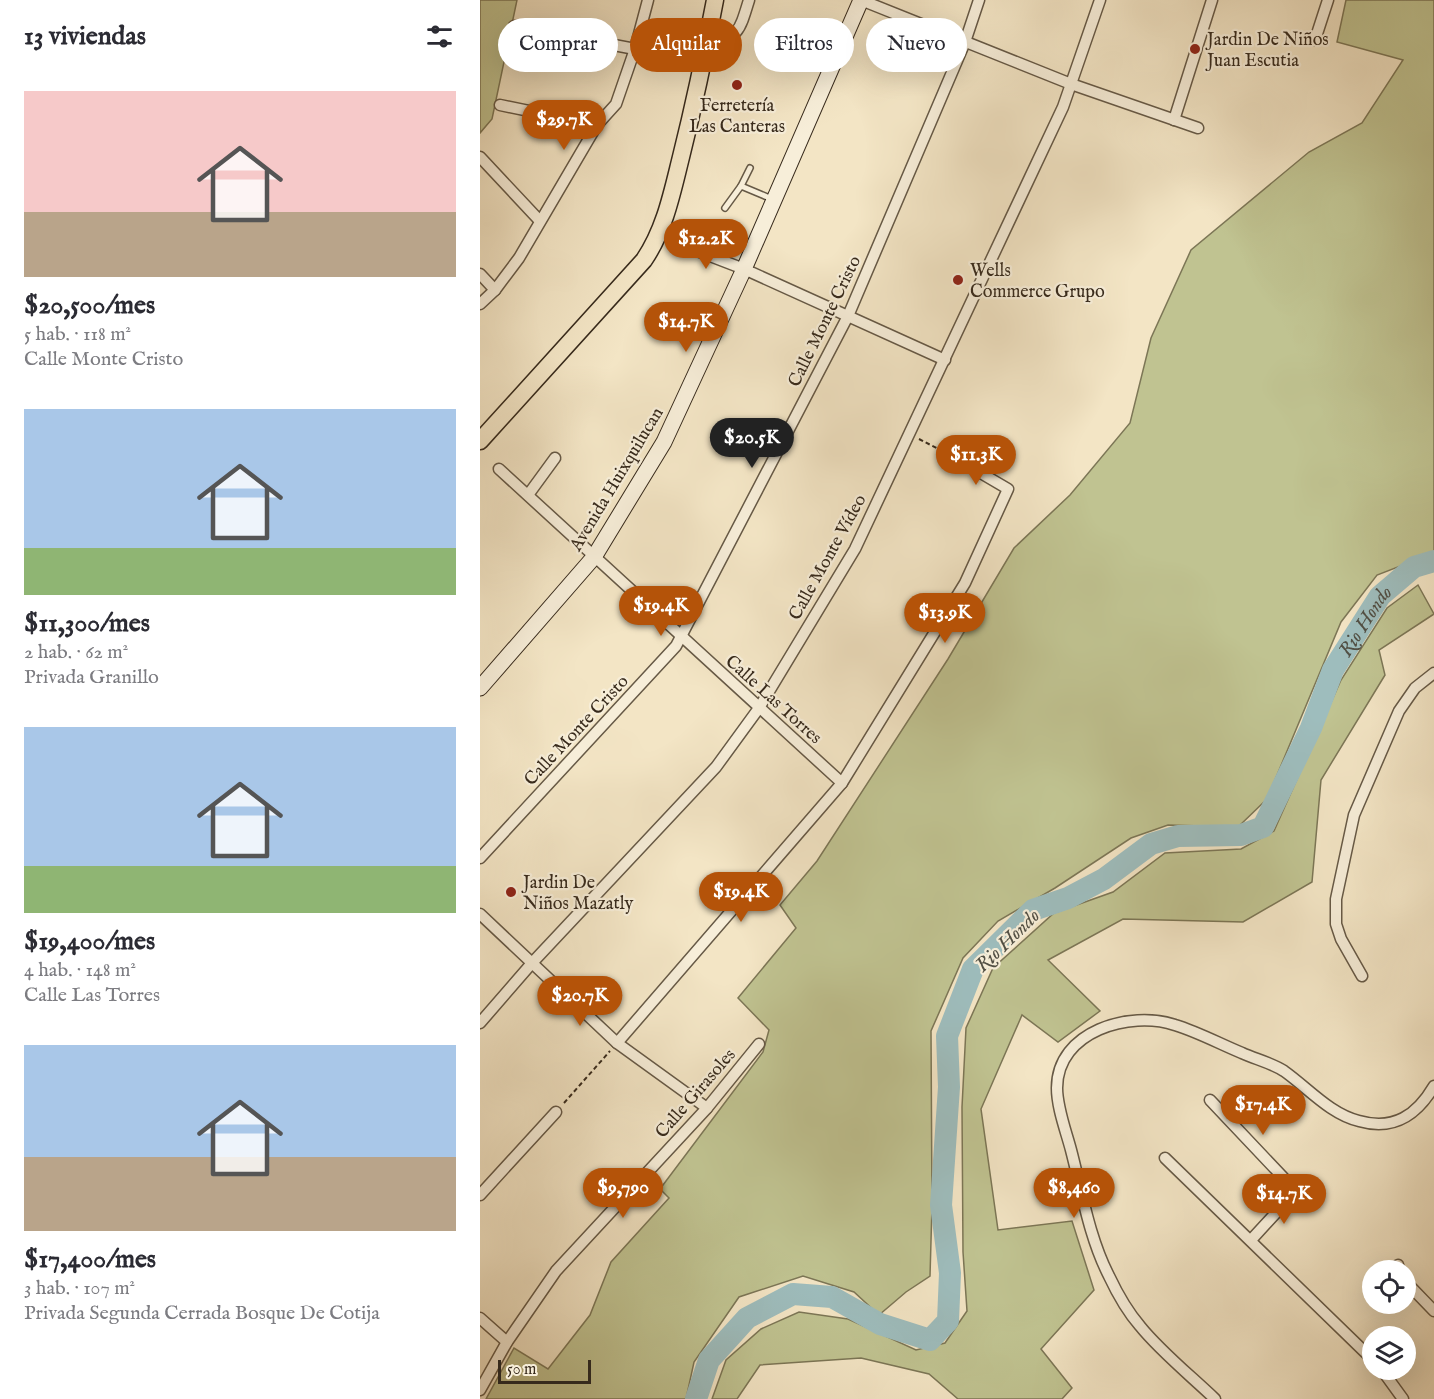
<!DOCTYPE html>
<html lang="es">
<head>
<meta charset="utf-8">
<style>
  :root { --surface:#fff; --page:#f7f7f7; --text:#2b2b33; --muted:#7c7c81; --accent:#b45309 }
  body { margin:0; font-family:"IM FELL English",serif; background:var(--page); color:var(--text); height:100vh; display:flex; flex-direction:column; font-size:22px; white-space:nowrap }
  * { box-sizing:border-box; margin:0 }
  p { font-size:20px; color:var(--muted) }
  .icon { flex:none; width:33px; height:33px; fill:none; stroke:currentColor; stroke-width:2; stroke-linecap:round; stroke-linejoin:round }
  .map { position:relative; flex:1; overflow:hidden }
  .panel { display:flex; flex-direction:column; background:var(--surface); width:480px }
  .panel>* { flex:none }
  .guide { position:absolute; left:18px; top:18px; width:570px; height:54px; display:flex; gap:12px }
  .controls { position:absolute; left:882px; top:1260px; display:grid; gap:12px }
  .controls a { display:grid; place-items:center; width:54px; height:54px; border-radius:50%; background:var(--surface); box-shadow:0 6px 24px #0002; font-size:30px }
  .scale { position:absolute; left:18px; bottom:15px; width:93px; box-sizing:border-box; padding-left:6px; border:3px solid #372a1c; border-top:0; font-size:16px; line-height:21px; white-space:nowrap; color:#372a1c; -webkit-text-stroke:4px #f7eed9; paint-order:stroke }
  .price { position:absolute; translate:-50% -51px; padding:0 14px; border-radius:21px; background:var(--accent); color:#fff; font-size:20px; line-height:39px; filter:drop-shadow(0 2px 3px #0008) }
  .price::after { content:''; position:absolute; left:50%; top:36px; width:18px; height:14px; margin-left:-9px; background:inherit; clip-path:polygon(0 0,100% 0,50% 100%) }
  .price.current { background:#222; color:#fff }
  ul { padding:0; list-style:none }
  li { display:grid; align-content:center; gap:12px; height:318px; padding:0 24px }
  li span { display:grid; place-items:center; height:186px; border-radius:0px; color:#555 }
  li>.icon { margin-inline-start:auto }
  span .icon { width:108px; height:108px; fill:#fffc; stroke-width:1 }
  li b { font-size:26px }
  h2 { display:flex; justify-content:space-between; align-items:center; height:72px; padding:0 24px; font-size:26px }
  .tag { padding:0 21px; border-radius:27px; background:var(--surface); box-shadow:0 6px 24px #0002; font-size:21px; line-height:54px }
  .tag.current { background:var(--accent); color:#fff }
  main { display:flex; flex:1; min-height:0 }
  .map>svg:first-child { display:block }
</style>
</head>
<body>
<main>
<section class="panel">
<h2>13 viviendas<svg class="icon" aria-label="filters" viewBox="0 0 24 24"><path d="M4 7h16M4 17h16"/><circle cx="9" cy="7" r="2"/><circle cx="15" cy="17" r="2"/></svg></h2>
<ul>
<li><span style="background:linear-gradient(#f6c9c9 65%,#b9a48a 0)"><svg class="icon" aria-label="home" viewBox="0 0 24 24"><path d="M3 11l9-7 9 7M6 9v11h12V9"/></svg></span><div><b>$20,500/mes</b><p>5 hab. · 118 m²</p><p>Calle Monte Cristo</p></div></li>
<li><span style="background:linear-gradient(#a9c7e8 75%,#8fb573 0)"><svg class="icon" aria-label="home" viewBox="0 0 24 24"><path d="M3 11l9-7 9 7M6 9v11h12V9"/></svg></span><div><b>$11,300/mes</b><p>2 hab. · 62 m²</p><p>Privada Granillo</p></div></li>
<li><span style="background:linear-gradient(#a9c7e8 75%,#8fb573 0)"><svg class="icon" aria-label="home" viewBox="0 0 24 24"><path d="M3 11l9-7 9 7M6 9v11h12V9"/></svg></span><div><b>$19,400/mes</b><p>4 hab. · 148 m²</p><p>Calle Las Torres</p></div></li>
<li><span style="background:linear-gradient(#a9c7e8 60%,#b9a48a 0)"><svg class="icon" aria-label="home" viewBox="0 0 24 24"><path d="M3 11l9-7 9 7M6 9v11h12V9"/></svg></span><div><b>$17,400/mes</b><p>3 hab. · 107 m²</p><p>Privada Segunda Cerrada Bosque De Cotija</p></div></li>
</ul>
</section>
<div class="map">
<svg width="954" height="1399" viewBox="0 0 954 1399">
  <rect width="100%" height="100%" fill="#f3e5c5"/>
  <filter id="stains"><feTurbulence type="fractalNoise" baseFrequency=".00333" numOctaves="4"/><feColorMatrix values="0 0 0 0 .2 0 0 0 0 .09 0 0 0 0 .02 0 0 0 .5 -.17"/></filter>
  <radialGradient id="worn" r=".72"><stop offset=".6" stop-color="#630" stop-opacity="0"/><stop offset="1" stop-color="#630" stop-opacity=".3"/></radialGradient>
  <g fill="#c0c391" stroke="#7c7656" stroke-width="1.5">
    <polygon points="0,0 37,0 12,119 0,133"/>
    <polygon points="866,0 954,0 954,553 897,575 861,622 787,799 758,827 688,825 651,838 575,888 518,921 483,958 451,1031 452,1206 450,1276 426,1292 399,1315 374,1292 323,1276 259,1297 214,1362 206,1399 6,1399 34,1348 68,1369 110,1315 131,1262 189,1198 180,1189 283,1052 289,1030 258,998 316,928 300,905 337,861 468,659 534,548 590,495 650,423 671,338 711,250 829,152 882,123 923,60 857,42"/>
    <polygon points="938,585 954,614 899,650 905,675 841,780 832,882 763,922 643,919 568,960 620,1011 578,1042 542,1015 501,1109 518,1230 592,1221 614,1290 561,1349 592,1388 582,1399 478,1399 449,1374 381,1358 280,1365 257,1399 232,1399 246,1360 281,1329 319,1312 368,1319 436,1350 465,1343 487,1311 483,1252 482,1107 486,1028 513,968 574,913 633,892 685,853 761,849 794,831 861,680 907,608"/>
  </g>
  <g fill="none" stroke-linecap="round" stroke-linejoin="round">
    <path stroke="#9ebdbd" stroke-width="22" id="s1" d="M216,1399L229,1360L267,1318L313,1294L352,1297L400,1324L450,1340L468,1321L470,1273L461,1205L469,1087L467,1036L493,969L553,910L588,898L624,879L671,844L698,836L761,835L783,827L831,728L853,670L900,596L934,567L954,561"/>
    <defs>
      <g id="lane">
        <polyline points="261,186 270,168"/>
        <polyline points="245,208 261,186 292,199"/>
      </g>
      <g id="street">
        <polyline points="381,0 591,84 718,128"/>
        <polyline points="34,26 155,49"/>
        <polyline points="835,40 848,0"/>
        <path d="M227,49C259,35 259,33 269,0"/>
        <polyline points="20,105 117,125"/>
        <polyline points="694,120 732,0"/>
        <polyline points="0,157 59,220"/>
        <polyline points="199,244 264,269 465,360"/>
        <polyline points="0,274 15,290"/>
        <polyline points="0,304 15,290 39,258 117,125 136,104 155,49 168,0"/>
        <polyline points="19,469 362,783"/>
        <polyline points="48,495 75,458"/>
        <polyline points="0,858 196,646 368,316 485,42 499,0"/>
        <polyline points="0,914 137,1043 227,1108"/>
        <polyline points="882,976 861,939 856,924 856,899 874,815 919,711 935,688 954,673"/>
        <polyline points="0,1023 52,963 236,767 279,708 375,549 583,107 620,0"/>
        <polyline points="137,1043 362,783 485,583 528,489 482,462"/>
        <polyline points="730,1100 816,1191 771,1240"/>
        <polyline points="685,1158 892,1359"/>
        <polyline points="0,1195 76,1112"/>
        <polyline points="918,1265 919,1270"/>
        <polyline points="926,1282 954,1311"/>
        <polyline points="0,1318 27,1342"/>
        <polyline points="902,1370 923,1399"/>
        <polyline points="0,1390 27,1342 76,1271 227,1108 279,1044"/>
        <path d="M735,1399C711,1376 680,1351 660,1326C647,1311 637,1293 629,1276C609,1237 602,1192 591,1150C586,1131 577,1108 577,1088C577,1031 650,1010 695,1025C718,1032 740,1044 762,1053C775,1059 792,1063 804,1071C828,1088 850,1114 879,1121C914,1131 937,1115 954,1086"/>
      </g>
      <polyline id="secondary" points="0,688 114,557 184,442 264,269 381,0"/>
      <path id="primary" d="M0,441L164,260C185,229 192,193 201,157C214,105 225,53 235,0"/>
    </defs>
    <use href="#lane" stroke="#665946" stroke-width="8"/>
    <use href="#street" stroke="#665946" stroke-width="13"/>
    <use href="#secondary" stroke="#372a1c" stroke-width="17"/>
    <use href="#primary" stroke="#372a1c" stroke-width="19"/>
    <g stroke="#372a1c" stroke-width="2" stroke-dasharray="4.5 3" stroke-linecap="butt">
      <polyline points="439,439 474,457"/>
      <polyline points="84,1103 130,1051"/>
    </g>
    <use href="#lane" stroke="#f7eed9" stroke-width="5"/>
    <use href="#street" stroke="#f7eed9" stroke-width="10"/>
    <use href="#secondary" stroke="#f7eed9" stroke-width="15"/>
    <use href="#primary" stroke="#f3e5c5" stroke-width="16"/>
  </g>
  <g fill="#8f2418" stroke="#f7eed9" stroke-width="2">
    <circle cx="715" cy="49" r="6"/>
    <circle cx="257" cy="85" r="6"/>
    <circle cx="478" cy="280" r="6"/>
    <circle cx="31" cy="892" r="6"/>
  </g>
  <g text-anchor="middle" stroke-width="4.5" stroke-linejoin="round" paint-order="stroke">
    <g font-size="18" fill="#372a1c" stroke="#f7eed9" text-anchor="start">
      <text x="727" y="45">Jardin De Niños<tspan x="727" dy="21">Juan Escutia</tspan></text>
      <text x="257" y="111" text-anchor="middle">Ferretería<tspan x="257" dy="21">Las Canteras</tspan></text>
      <text x="490" y="276">Wells<tspan x="490" dy="21">Commerce Grupo</tspan></text>
      <text x="43" y="888">Jardin De<tspan x="43" dy="21">Niños Mazatly</tspan></text>
    </g>
    <g font-size="18" fill="#372a1c" stroke="#f7eed9">
      <text transform="translate(344 321) rotate(-64)" y="6">Calle Monte Cristo</text>
      <text transform="translate(136 479) rotate(-59)" y="6">Avenida Huixquilucan</text>
      <text transform="translate(347 557) rotate(-61)" y="6">Calle Monte Vídeo</text>
      <text transform="translate(294 699) rotate(42)" y="6">Calle Las Torres</text>
      <text transform="translate(96 730) rotate(-47)" y="6">Calle Monte Cristo</text>
      <text transform="translate(215 1093) rotate(-49)" y="6">Calle Girasoles</text>
    </g>
    <g font-size="20" font-style="italic" fill="#514f44" stroke="#f7eed9">
      <text dy="7" stroke="none"><textPath href="#s1" startOffset="1246">Rio Hondo</textPath></text>
      <text transform="translate(527 940) rotate(-44)" y="7">Rio Hondo</text>
    </g>
  </g>
  <rect width="100%" height="100%" filter="url(#stains)"/>
  <rect width="100%" height="100%" fill="url(#worn)"/>
</svg>
<div class="controls">
<a><svg class="icon" aria-label="locate" viewBox="0 0 24 24"><circle cx="12" cy="12" r="6"/><path d="M12 2v4M12 18v4M2 12h4M18 12h4"/></svg></a>
<a><svg class="icon" aria-label="layers" viewBox="0 0 24 24"><path d="M12 4l9 5-9 5-9-5zM3 14l9 5 9-5"/></svg></a>
</div>
<div class="scale">50 m</div>
<b class="price" style="left:84px;top:151px">$29.7K</b>
<b class="price" style="left:226px;top:270px">$12.2K</b>
<b class="price" style="left:206px;top:353px">$14.7K</b>
<b class="price current" style="left:272px;top:469px">$20.5K</b>
<b class="price" style="left:496px;top:486px">$11.3K</b>
<b class="price" style="left:181px;top:637px">$19.4K</b>
<b class="price" style="left:465px;top:644px">$13.9K</b>
<b class="price" style="left:261px;top:923px">$19.4K</b>
<b class="price" style="left:100px;top:1027px">$20.7K</b>
<b class="price" style="left:783px;top:1136px">$17.4K</b>
<b class="price" style="left:143px;top:1219px">$9,790</b>
<b class="price" style="left:594px;top:1219px">$8,460</b>
<b class="price" style="left:804px;top:1225px">$14.7K</b>
<div class="guide">
<a class="tag">Comprar</a>
<a class="tag current">Alquilar</a>
<a class="tag">Filtros</a>
<a class="tag">Nuevo</a>
</div>
</div>
</main>
</body>
</html>
